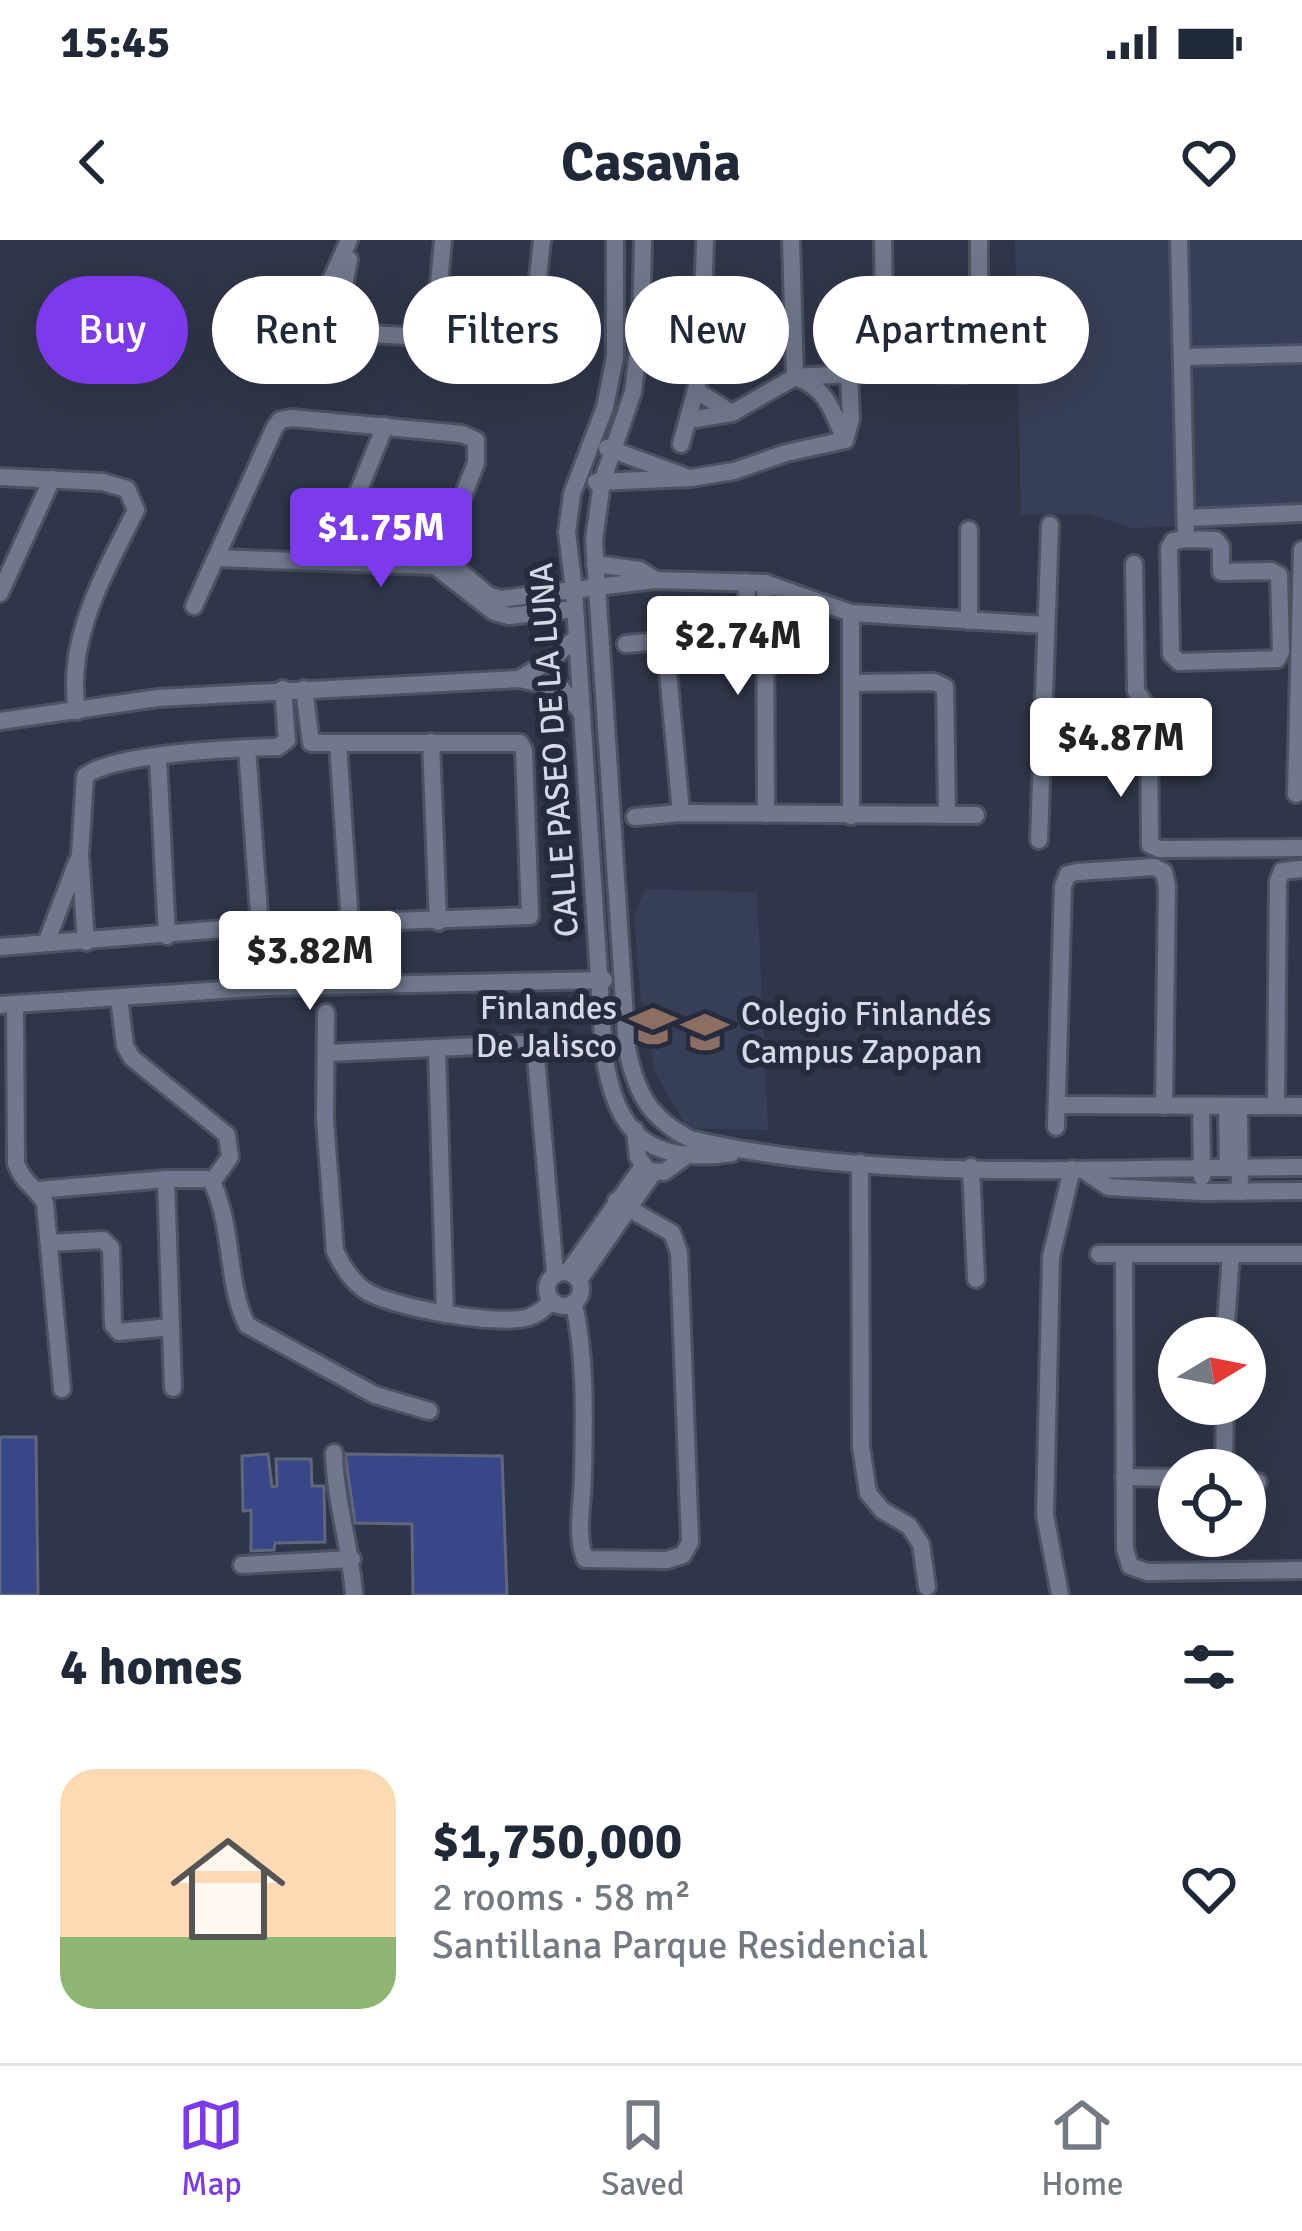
<!DOCTYPE html>
<html lang="en">
<head>
<meta charset="utf-8">
<style>
  :root { --surface:#fff; --page:#f2f2f3; --text:#1f2937; --muted:#747a83; --line:#e0e1e3; --accent:#7c3aed }
  body { margin:0; font-family:Signika,sans-serif; background:var(--page); color:var(--text); height:100vh; display:flex; flex-direction:column; font-size:45px; white-space:nowrap }
  * { box-sizing:border-box; margin:0 }
  p { font-size:39px; color:var(--muted) }
  .icon { flex:none; width:66px; height:66px; fill:none; stroke:currentColor; stroke-width:2; stroke-linecap:round; stroke-linejoin:round }
  .map { position:relative; height:1355px; overflow:hidden }
  .side { display:flex; flex-direction:column; background:var(--surface); flex:1 }
  .side>* { flex:none }
  .hud { position:absolute; left:36px; top:36px; width:1230px; height:108px; display:flex; gap:24px }
  .needle { width:78px; rotate:80deg }
  .buttons { position:absolute; left:1158px; top:1077px; display:grid; gap:24px }
  .buttons a { display:grid; place-items:center; width:108px; height:108px; border-radius:50%; background:var(--surface); box-shadow:0 12px 48px #0002; font-size:60px }
  .price { position:absolute; translate:-50% -102px; padding:0 27px; border-radius:12px; background:#fff; color:#222; font-size:39px; line-height:78px; filter:drop-shadow(0 3px 6px #0008) }
  .price::after { content:''; position:absolute; left:50%; top:72px; width:36px; height:27px; margin-left:-18px; background:inherit; clip-path:polygon(0 0,100% 0,50% 100%) }
  .price.selected { background:var(--accent); color:#fff }
  ul { padding:0; list-style:none }
  li { display:flex; align-items:center; gap:36px; height:300px; padding:0 60px }
  li span { display:grid; place-items:center; flex:none; width:336px; height:240px; border-radius:36px; color:#555 }
  li>.icon { margin-inline-start:auto }
  span .icon { width:144px; height:144px; fill:#fffc; stroke-width:1 }
  li b { font-size:51px }
  h2 { display:flex; justify-content:space-between; align-items:center; height:144px; padding:0 60px; font-size:51px }
  .chip { padding:0 42px; border-radius:54px; background:var(--surface); box-shadow:0 12px 48px #0002; font-size:42px; line-height:108px }
  .chip.selected { background:var(--accent); color:#fff }
  .status { display:flex; justify-content:space-between; align-items:center; height:84px; padding:0 60px; background:var(--surface); direction:ltr }
  .status svg { height:33px; fill:currentColor }
  header { display:flex; justify-content:space-between; align-items:center; height:156px; padding:0 60px; background:var(--surface); font-size:54px; font-weight:700 }
  .tab-bar { display:flex; justify-content:space-around; align-items:center; height:168px; border-top:3px solid var(--line); background:var(--surface); font-size:33px; color:var(--muted) }
  .tab-bar a { display:grid; justify-items:center; gap:6px }
  .tab-bar .selected { color:var(--accent) }
  .map>svg:first-child { display:block }
</style>
</head>
<body>
<div class="status"><b>15:45</b><svg viewBox="0 0 49 12"><path d="M0 12V9h3v3zM5 12V6h3v6zM10 12V3h3v9zM15 12V0h3v12zM26 1h20v11H26zM47 4h2v5h-2z"/></svg></div>
<header><svg class="icon" aria-label="back" viewBox="0 0 24 24"><path d="M15 5l-7 7 7 7"/></svg>Casavia<svg class="icon" aria-label="heart" viewBox="0 0 24 24"><path d="M12 20l-8-8c-3-5 5-10 8-4 3-6 11-1 8 4z"/></svg></header>
<div class="map">
<svg width="1302" height="1355" viewBox="0 0 1302 1355">
  <rect width="100%" height="100%" fill="#303649"/>
  <g fill="#373f58">
    <polygon points="1015,0 1302,0 1302,282 1133,288 1089,274 1021,275"/>
    <polygon points="645,649 757,652 768,890 687,888 655,832 640,752 634,676"/>
  </g>
  <g fill="#384787" stroke="#60667b" stroke-width="3">
    <polygon points="0,1197 36,1197 38,1355 0,1355"/>
    <polygon points="268,1214 272,1247 277,1246 276,1219 311,1219 312,1246 324,1246 325,1302 275,1303 274,1310 251,1311 251,1270 243,1271 242,1216"/>
    <polygon points="345,1214 502,1216 507,1355 413,1355 412,1284 355,1283"/>
  </g>
  <g fill="none" stroke-linecap="round" stroke-linejoin="round">
    <defs>
      <g id="minor">
        <path d="M615,0V117L605,167L572,254L567,292L574,350L604,813C615,895 650,925 732,913"/>
        <path d="M643,0L641,87L633,152L602,242L594,300L627,809C636,852 649,878 690,899C880,944 1106,927 1302,927"/>
        <path d="M791,0L795,137C827,148 832,170 845,200"/>
        <polyline points="883,0 885,132"/>
        <polyline points="1179,0 1186,299 1173,301 1169,308 1171,414 1179,422 1277,419 1281,412 1279,335 1271,331 1221,332 1221,307 1216,300 1186,299"/>
        <polyline points="311,85 352,93 515,102 532,93 542,0"/>
        <polyline points="339,91 338,79 349,19"/>
        <polyline points="434,97 443,0"/>
        <polyline points="1182,117 1302,114"/>
        <polyline points="294,123 349,0"/>
        <polyline points="697,151 732,173 795,137 885,132 966,134 976,129 979,118 979,0"/>
        <polyline points="689,180 732,173"/>
        <polyline points="845,200 851,179 849,133"/>
        <polyline points="681,204 701,131 705,0"/>
        <polyline points="607,208 684,236"/>
        <path d="M0,237L103,242L127,249L136,270C105,333 65,399 77,471"/>
        <polyline points="596,242 691,238 734,231 786,213 845,200"/>
        <polyline points="1186,278 1302,273"/>
        <polyline points="216,318 435,326 494,372 509,376 574,369"/>
        <polyline points="330,321 385,186"/>
        <polyline points="595,324 640,330 655,340"/>
        <polyline points="1134,324 1136,451 1149,470 1150,605 1160,609 1302,608"/>
        <polyline points="765,343 766,574"/>
        <polyline points="0,353 52,239"/>
        <polyline points="194,366 274,189 280,180 292,178 462,194 476,200 476,223 440,315 488,355 500,359 655,340 765,343 851,373 1044,385"/>
        <polyline points="969,381 969,290"/>
        <polyline points="665,399 681,573"/>
        <polyline points="626,404 741,394 748,380 746,342"/>
        <polyline points="519,439 552,419 577,397"/>
        <polyline points="852,443 934,442 945,447 947,575"/>
        <polyline points="0,481 158,458 519,439 561,448 582,473"/>
        <polyline points="431,502 438,682"/>
        <polyline points="338,503 350,684"/>
        <polyline points="247,508 260,686"/>
        <polyline points="158,518 167,696"/>
        <polyline points="1296,554 1302,310"/>
        <polyline points="851,576 851,373"/>
        <polyline points="635,577 681,573 976,575"/>
        <polyline points="1039,600 1050,285"/>
        <path d="M86,702L80,615L85,536C114,513 238,508 278,507L287,500L283,449"/>
        <polyline points="46,703 77,622"/>
        <polyline points="0,707 260,686 530,676 524,510 520,503 311,503 304,449"/>
        <polyline points="119,758 125,806 132,818 227,895 230,917 212,942"/>
        <polyline points="0,765 268,747 604,740"/>
        <path d="M15,765L16,923C22,942 35,946 45,963L62,1149"/>
        <path d="M326,773L325,880L335,1011C342,1026 350,1039 363,1049C386,1067 501,1087 529,1077C538,1074 545,1068 552,1061"/>
        <polyline points="437,808 445,1074"/>
        <polyline points="328,813 522,804 536,817 555,1034"/>
        <polyline points="1057,865 1302,866"/>
        <polyline points="1201,866 1202,937"/>
        <polyline points="1227,866 1228,928"/>
        <polyline points="1239,866 1240,952"/>
        <polyline points="1276,866 1278,641 1282,631 1302,629"/>
        <polyline points="1056,887 1063,646 1068,634 1077,632 1154,627 1164,632 1167,646 1164,866"/>
        <polyline points="635,890 638,917 648,931 664,932 686,916"/>
        <polyline points="860,923 861,1206 868,1253 882,1270 909,1286 921,1304 927,1347"/>
        <polyline points="971,927 976,1039"/>
        <polyline points="1083,930 1108,947 1202,952 1302,951"/>
        <path d="M166,939H207L212,942C234,989 226,1044 247,1085L375,1155L429,1171"/>
        <polyline points="38,950 166,939 173,1148"/>
        <polyline points="49,1003 103,1000 111,1008 113,1085 119,1092 171,1087"/>
        <polyline points="1099,1014 1302,1014"/>
        <polyline points="1124,1014 1125,1309 1130,1326 1147,1332 1302,1330"/>
        <circle cx="564" cy="1049" r="17"/>
        <polyline points="568,1032 643,926"/>
        <polyline points="579,1040 653,933"/>
        <path d="M574,1064C586,1118 584,1179 583,1234C583,1262 575,1293 585,1319L667,1320L683,1315L690,1302L679,1012L672,993L616,961"/>
        <polyline points="1225,1098 1231,1014"/>
        <path d="M334,1213C335,1261 351,1307 354,1355"/>
        <polyline points="1224,1230 1225,1164"/>
        <polyline points="1124,1237 1179,1238"/>
        <polyline points="1245,1240 1258,1242"/>
        <polyline points="242,1325 352,1319"/>
        <polyline points="1060,1355 1045,1275 1051,1017 1072,929"/>
      </g>
    </defs>
    <use href="#minor" stroke="#4d5262" stroke-width="22"/>
    <use href="#minor" stroke="#71788d" stroke-width="16"/>
  </g>
  <defs>
    <symbol id="school-bare" viewBox="-9 -9 18 18"><path d="M0-5L7-2L0 1L-7-2ZM-4 1L0 2.5L4 1V4Q0 6-4 4Z" fill="#8d6e63" stroke="#262c3e" stroke-width="2.5" paint-order="stroke"/></symbol>
  </defs>
  <g fill-rule="evenodd">
    <use href="#school-bare" x="620" y="753" width="66" height="66"/>
    <use href="#school-bare" x="672" y="759" width="66" height="66"/>
  </g>
  <g text-anchor="middle" stroke-width="12" stroke-linejoin="round" paint-order="stroke">
    <g font-size="33" fill="#d5d9e5" stroke="#262c3e">
      <text transform="translate(553 510) rotate(-94)" y="12">CALLE PASEO DE LA LUNA</text>
    </g>
    <g font-size="33" fill="#d5d9e5" stroke="#262c3e" text-anchor="end">
      <text x="617" y="779">Finlandes<tspan x="617" dy="38">De Jalisco</tspan></text>
      <text x="741" y="785" text-anchor="start">Colegio Finlandés<tspan x="741" dy="38">Campus Zapopan</tspan></text>
    </g>
  </g>
</svg>
<div class="buttons">
<a><svg class="needle" viewBox="-14 -14 28 28"><path d="M0-13l5 13h-10z" fill="#e53935"/><path d="M0 13l5-13h-10z" fill="#747a83"/></svg></a>
<a><svg class="icon" aria-label="locate" viewBox="0 0 24 24"><circle cx="12" cy="12" r="6"/><path d="M12 2v4M12 18v4M2 12h4M18 12h4"/></svg></a>
</div>
<b class="price selected" style="left:381px;top:350px">$1.75M</b>
<b class="price" style="left:738px;top:458px">$2.74M</b>
<b class="price" style="left:1121px;top:560px">$4.87M</b>
<b class="price" style="left:310px;top:773px">$3.82M</b>
<div class="hud">
<a class="chip selected">Buy</a>
<a class="chip">Rent</a>
<a class="chip">Filters</a>
<a class="chip">New</a>
<a class="chip">Apartment</a>
</div>
</div>
<section class="side">
<h2>4 homes<svg class="icon" aria-label="filters" viewBox="0 0 24 24"><path d="M4 7h16M4 17h16"/><circle cx="9" cy="7" r="2"/><circle cx="15" cy="17" r="2"/></svg></h2>
<ul>
<li><span style="background:linear-gradient(#ffd9b3 70%,#8fb573 0)"><svg class="icon" aria-label="home" viewBox="0 0 24 24"><path d="M3 11l9-7 9 7M6 9v11h12V9"/></svg></span><div><b>$1,750,000</b><p>2 rooms · 58 m²</p><p>Santillana Parque Residencial</p></div><svg class="icon" aria-label="heart" viewBox="0 0 24 24"><path d="M12 20l-8-8c-3-5 5-10 8-4 3-6 11-1 8 4z"/></svg></li>
</ul>
</section>
<nav class="tab-bar">
<a class="selected"><svg class="icon" aria-label="map" viewBox="0 0 24 24"><path d="M3 6l6-2 6 2 6-2v14l-6 2-6-2-6 2zM9 4v14M15 6v14"/></svg>Map</a>
<a><svg class="icon" aria-label="saved" viewBox="0 0 24 24"><path d="M7 4h10v16l-5-4-5 4z"/></svg>Saved</a>
<a><svg class="icon" aria-label="home" viewBox="0 0 24 24"><path d="M3 11l9-7 9 7M6 9v11h12V9"/></svg>Home</a>
</nav>
</body>
</html>
